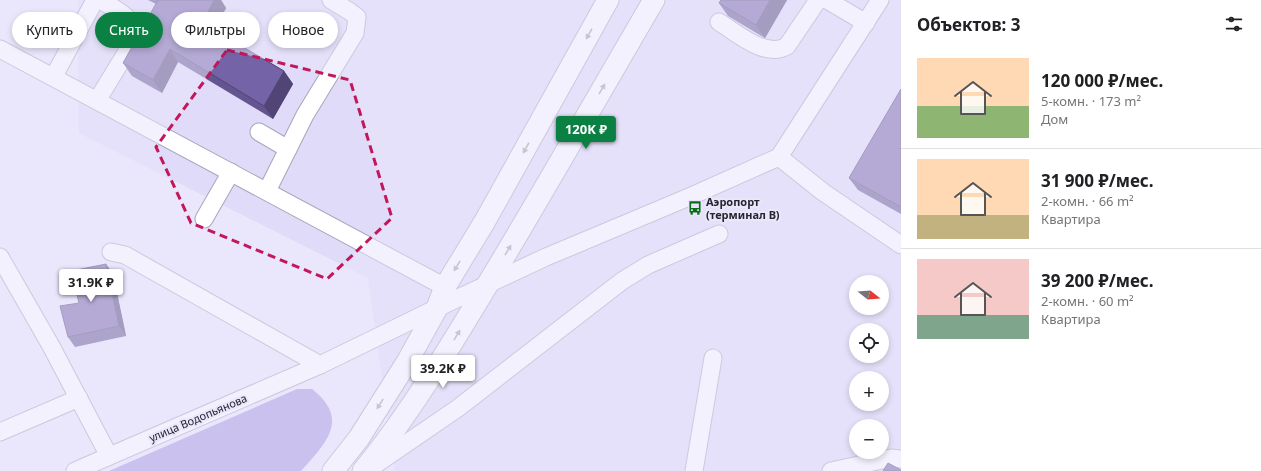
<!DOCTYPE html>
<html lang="ru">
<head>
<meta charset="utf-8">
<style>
  :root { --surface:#fff; --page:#f2f2f2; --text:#202124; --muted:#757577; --line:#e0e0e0; --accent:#0b8043 }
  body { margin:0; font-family:"Noto Sans",sans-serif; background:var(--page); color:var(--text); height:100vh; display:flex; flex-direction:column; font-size:15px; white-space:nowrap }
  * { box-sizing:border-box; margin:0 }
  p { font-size:13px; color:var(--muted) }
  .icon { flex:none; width:22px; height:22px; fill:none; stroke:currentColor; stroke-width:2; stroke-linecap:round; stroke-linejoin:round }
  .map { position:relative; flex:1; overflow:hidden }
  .details { display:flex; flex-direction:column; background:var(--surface); width:360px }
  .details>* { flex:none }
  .guide { position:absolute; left:12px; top:12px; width:380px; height:36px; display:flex; gap:8px }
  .needle { width:26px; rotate:107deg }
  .tools { position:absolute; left:849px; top:275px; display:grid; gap:8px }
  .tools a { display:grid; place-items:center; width:40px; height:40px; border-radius:50%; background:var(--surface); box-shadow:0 2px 6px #0003; font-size:20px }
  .price { position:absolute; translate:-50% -34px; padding:0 9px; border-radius:4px; background:#fff; color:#222; font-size:13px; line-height:26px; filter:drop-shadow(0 1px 2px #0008) }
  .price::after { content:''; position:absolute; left:50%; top:24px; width:12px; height:9px; margin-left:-6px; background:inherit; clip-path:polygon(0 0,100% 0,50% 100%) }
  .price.selected { background:var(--accent); color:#fff }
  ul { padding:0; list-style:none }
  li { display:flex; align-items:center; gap:12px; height:100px; padding:0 16px }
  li+li { border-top:1px solid var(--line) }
  li span { display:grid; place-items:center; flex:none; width:112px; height:80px; border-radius:0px; color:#555 }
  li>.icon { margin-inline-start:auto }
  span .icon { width:48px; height:48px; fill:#fffc; stroke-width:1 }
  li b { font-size:17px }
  h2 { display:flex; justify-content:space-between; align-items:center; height:48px; padding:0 16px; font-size:17px }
  .tag { padding:0 14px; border-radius:18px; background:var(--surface); box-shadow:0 2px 6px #0003; font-size:14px; line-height:36px }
  .tag.selected { background:var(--accent); color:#fff }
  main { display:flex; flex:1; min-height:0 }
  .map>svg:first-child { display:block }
</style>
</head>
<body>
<main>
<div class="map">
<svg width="901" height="471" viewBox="0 0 901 471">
  <rect width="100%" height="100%" fill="#eae6fc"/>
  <path fill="#e0dbf8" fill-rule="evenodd" d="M78,0H901V471H395L368,278L79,133ZM856,282H882V308H856ZM856,330H882V356H856ZM856,378H882V404H856ZM856,426H882V452H856Z"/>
  <path fill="#a696df" d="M297,389H312C350,419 327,442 301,471H109Z"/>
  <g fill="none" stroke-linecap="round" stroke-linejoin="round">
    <defs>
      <g id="minor">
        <polyline points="827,0 866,23"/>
        <path d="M719,22C737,33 766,59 787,46L818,0"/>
        <polyline points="0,49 445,287"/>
        <polyline points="54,76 95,0"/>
        <path d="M98,99L134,40C136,16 118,12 101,0"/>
        <polyline points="259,132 288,149"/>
        <polyline points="779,157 823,192 901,245"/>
        <polyline points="267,191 305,115 355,33 357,17 349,11 331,0"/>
        <polyline points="204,219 231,172"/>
        <polyline points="111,252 125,255 320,365"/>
        <polyline points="0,257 51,346 109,456"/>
        <polyline points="0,432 79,398"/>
        <polyline points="369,469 458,408 622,281 648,265 719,234"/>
        <polyline points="75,471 320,365 437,308 546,257 689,197 779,157 880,0"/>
        <polyline points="694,471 713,358"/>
        <polyline points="831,471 891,458 901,459"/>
      </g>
      <g id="major">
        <polyline points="333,471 359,438 407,362 437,308 445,287 485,221 608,0"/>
        <path d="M363,471C411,412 450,347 489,282C545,189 599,94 654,0"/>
      </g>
    </defs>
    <use href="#minor" stroke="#a9a5ba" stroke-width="19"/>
    <use href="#major" stroke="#a9a5ba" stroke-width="23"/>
    <use href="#minor" stroke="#fff" stroke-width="17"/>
    <use href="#major" stroke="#fff" stroke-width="21"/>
  </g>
  <g fill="#645590">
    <polygon points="148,0 221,0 226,8 214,30 284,71 293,84 273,119 178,62 162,93 132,76 123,63 156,4"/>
    <polygon points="721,0 787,0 765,38 728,16 719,3"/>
    <polygon points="901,89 901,214 858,190 849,178"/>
    <polygon points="106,264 113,274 126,336 75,347 68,337 79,303"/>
  </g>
  <g fill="#514575">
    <polygon points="214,0 221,0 226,8 211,36 202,23"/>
    <polygon points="770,0 787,0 765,38 756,25"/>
    <polygon points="170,49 178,62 162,93 153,80"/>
    <polygon points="284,71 293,84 273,119 264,106"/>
    <polygon points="106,264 113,274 126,336 119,326"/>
  </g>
  <g fill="#7463a7" stroke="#514575">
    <polygon points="158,0 214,0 202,23 284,71 264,106 170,49 153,80 123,63"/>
    <polygon points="721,0 770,0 756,25 719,3"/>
    <polygon points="901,89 901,207 849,178"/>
    <polygon points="106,264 119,326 68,337 60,306 79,303 71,271"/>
    <polygon points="888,463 901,470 901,471 883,471"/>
  </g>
  <defs><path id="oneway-solid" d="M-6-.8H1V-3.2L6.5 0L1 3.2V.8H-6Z"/></defs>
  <g fill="#9d9da0">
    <use href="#oneway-solid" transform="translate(589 34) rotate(119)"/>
    <use href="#oneway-solid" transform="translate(602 89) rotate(-60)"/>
    <use href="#oneway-solid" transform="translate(526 148) rotate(119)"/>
    <use href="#oneway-solid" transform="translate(508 250) rotate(-59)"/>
    <use href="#oneway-solid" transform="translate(457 266) rotate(121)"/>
    <use href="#oneway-solid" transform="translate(457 335) rotate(-59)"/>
    <use href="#oneway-solid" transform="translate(380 404) rotate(122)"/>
  </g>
  <path d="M0 0H901V471H0ZM227,50L350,80L392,218L327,279L191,223L156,147Z" fill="#eae6fc" fill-opacity=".55" fill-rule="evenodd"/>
  <path fill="none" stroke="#c2185b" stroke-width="3" stroke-dasharray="8 5" stroke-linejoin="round" d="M227,50L350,80L392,218L327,279L191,223L156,147Z"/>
  <defs>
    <symbol id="bus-bare" viewBox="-9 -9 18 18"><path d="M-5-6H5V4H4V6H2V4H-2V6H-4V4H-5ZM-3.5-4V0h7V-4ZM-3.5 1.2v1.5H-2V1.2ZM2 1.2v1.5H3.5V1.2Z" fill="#0c6b17" stroke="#eae6fc" stroke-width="2.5" paint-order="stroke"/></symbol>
  </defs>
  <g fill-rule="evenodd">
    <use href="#bus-bare" x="685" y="198" width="20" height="20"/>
  </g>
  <g text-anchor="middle" stroke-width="4" stroke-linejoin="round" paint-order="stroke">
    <g font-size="11" font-weight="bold" fill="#26252d" stroke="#eae6fc" text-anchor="start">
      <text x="706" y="206">Аэропорт<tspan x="706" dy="13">(терминал В)</tspan></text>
    </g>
    <g font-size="11" fill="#26252d" stroke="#eae6fc">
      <text transform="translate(198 418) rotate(-23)" y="4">улица Водопьянова</text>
    </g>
  </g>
</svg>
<div class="tools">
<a><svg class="needle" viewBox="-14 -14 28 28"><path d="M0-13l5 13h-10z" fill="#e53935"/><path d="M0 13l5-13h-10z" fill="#757577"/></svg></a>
<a><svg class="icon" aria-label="locate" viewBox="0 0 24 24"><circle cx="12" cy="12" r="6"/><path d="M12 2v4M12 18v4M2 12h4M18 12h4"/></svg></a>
<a>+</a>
<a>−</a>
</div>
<b class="price selected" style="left:586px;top:150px">120K ₽</b>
<b class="price" style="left:91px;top:303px">31.9K ₽</b>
<b class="price" style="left:443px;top:389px">39.2K ₽</b>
<div class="guide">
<a class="tag">Купить</a>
<a class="tag selected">Снять</a>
<a class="tag">Фильтры</a>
<a class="tag">Новое</a>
</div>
</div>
<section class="details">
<h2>Объектов: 3<svg class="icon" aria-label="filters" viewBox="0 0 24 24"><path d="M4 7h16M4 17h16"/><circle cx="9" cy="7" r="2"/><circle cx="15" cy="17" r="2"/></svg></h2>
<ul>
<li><span style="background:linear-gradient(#ffd9b3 60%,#8fb573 0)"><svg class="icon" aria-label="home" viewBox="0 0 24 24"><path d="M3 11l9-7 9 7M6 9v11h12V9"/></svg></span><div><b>120 000 ₽/мес.</b><p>5-комн. · 173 m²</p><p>Дом</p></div></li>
<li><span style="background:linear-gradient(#ffd9b3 70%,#c2b280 0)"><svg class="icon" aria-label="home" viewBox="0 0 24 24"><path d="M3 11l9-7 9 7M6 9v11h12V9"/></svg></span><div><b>31 900 ₽/мес.</b><p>2-комн. · 66 m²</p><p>Квартира</p></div></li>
<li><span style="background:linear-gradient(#f6c9c9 70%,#7fa58c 0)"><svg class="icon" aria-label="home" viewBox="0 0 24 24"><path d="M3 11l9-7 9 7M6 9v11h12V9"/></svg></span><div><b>39 200 ₽/мес.</b><p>2-комн. · 60 m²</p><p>Квартира</p></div></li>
</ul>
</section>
</main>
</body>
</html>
